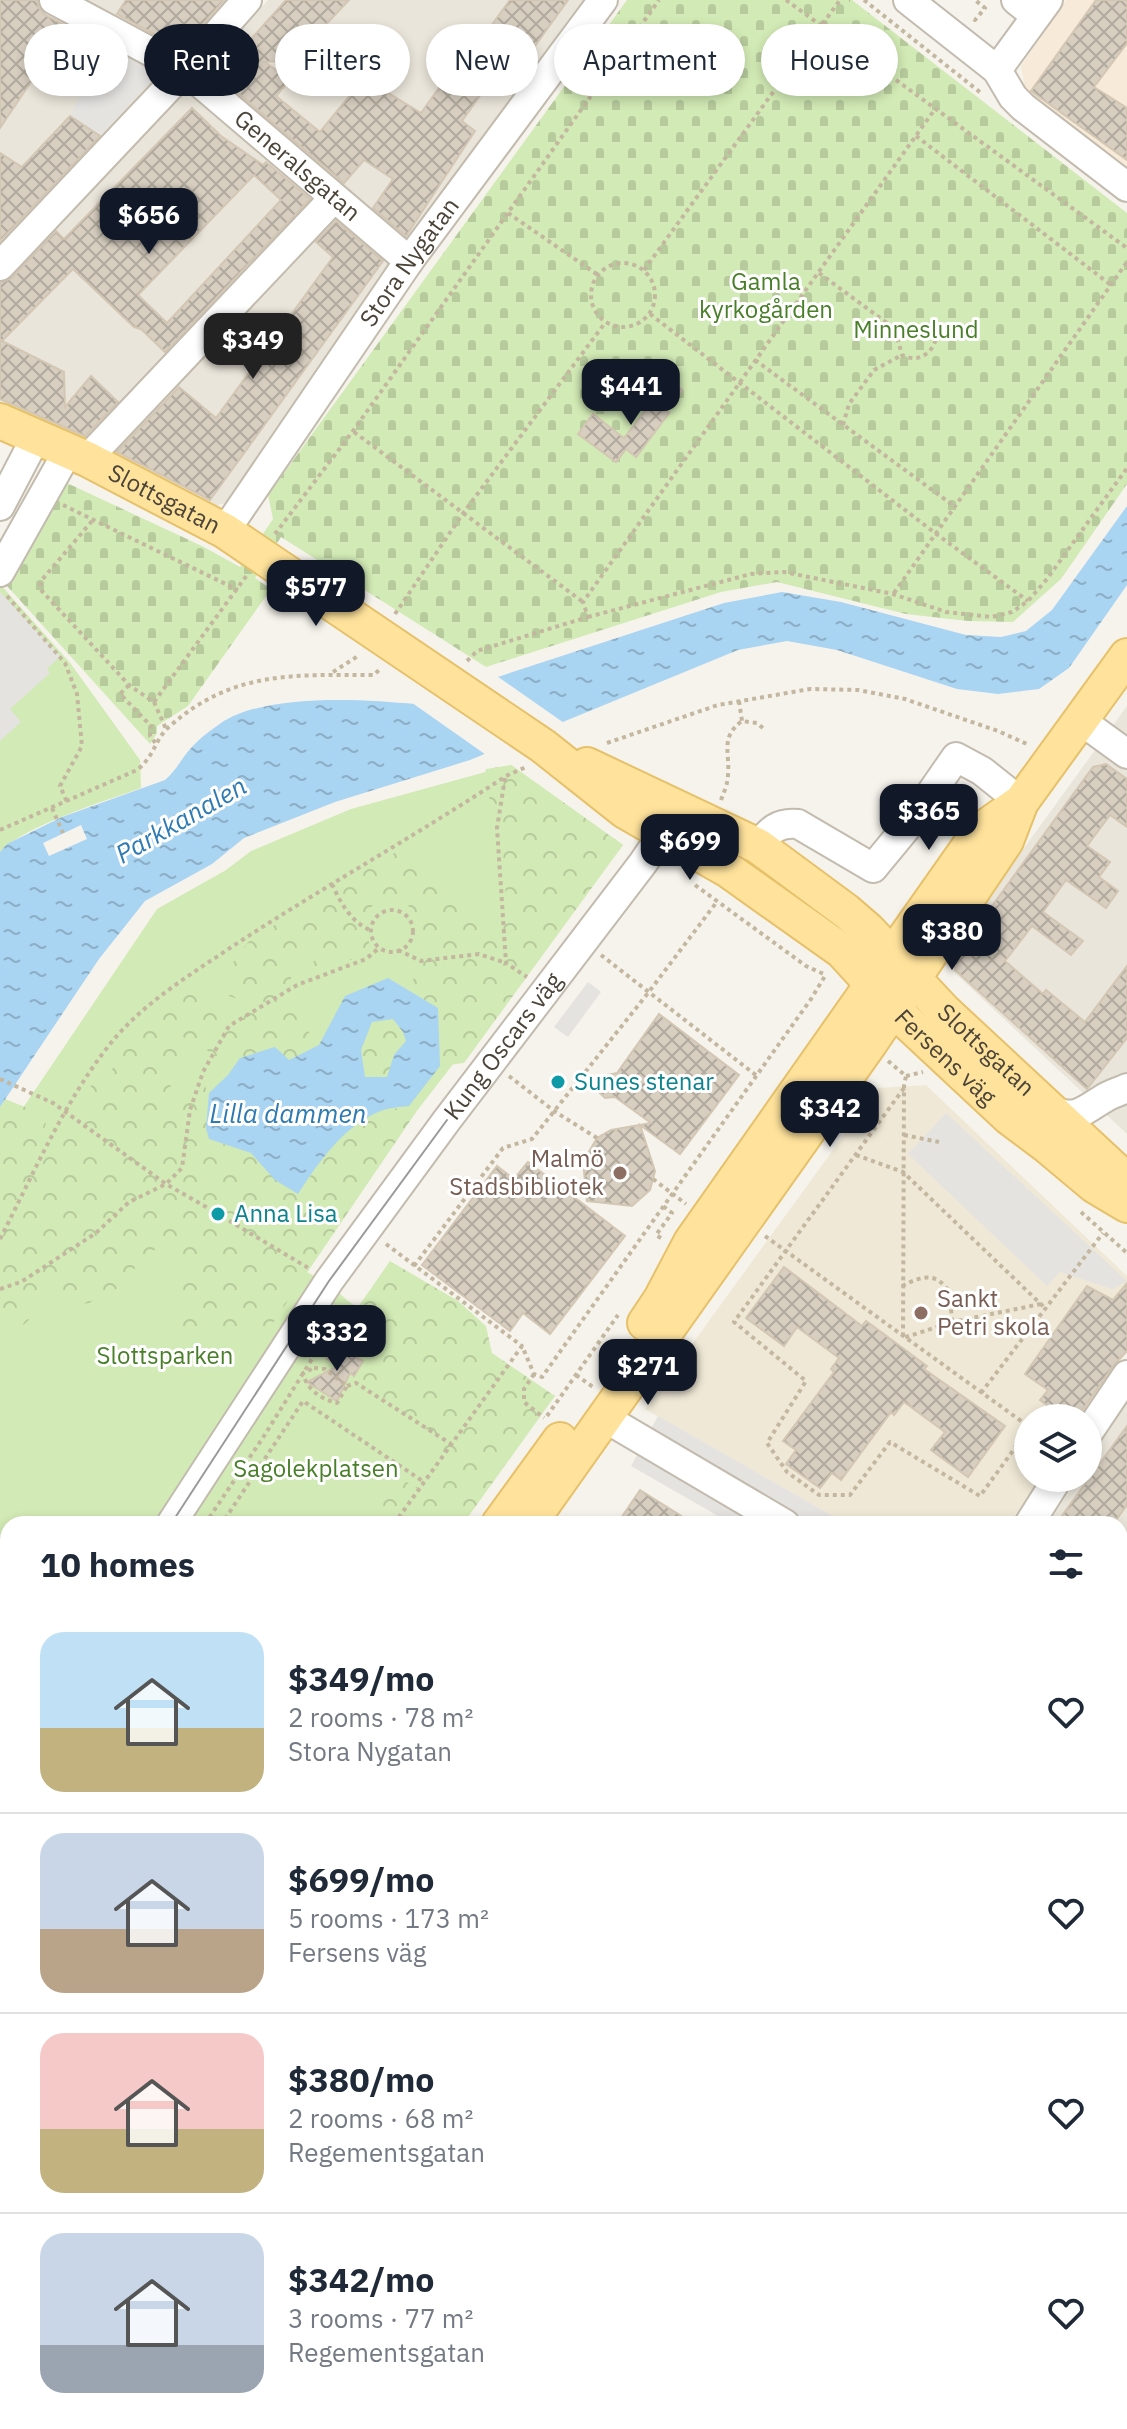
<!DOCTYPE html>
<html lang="en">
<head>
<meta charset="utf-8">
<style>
  :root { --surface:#fff; --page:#f6f6f7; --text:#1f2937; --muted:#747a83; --line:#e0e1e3; --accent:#111827 }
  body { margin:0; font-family:"IBM Plex Sans",sans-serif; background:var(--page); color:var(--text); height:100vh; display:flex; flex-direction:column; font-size:30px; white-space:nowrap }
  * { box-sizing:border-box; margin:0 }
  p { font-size:26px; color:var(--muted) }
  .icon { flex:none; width:44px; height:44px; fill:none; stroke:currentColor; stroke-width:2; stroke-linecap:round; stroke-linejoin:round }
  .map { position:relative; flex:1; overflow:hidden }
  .panel { position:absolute; left:0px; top:1516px; width:1128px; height:914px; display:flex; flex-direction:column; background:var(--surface); border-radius:24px 24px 0 0; box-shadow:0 4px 12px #0003 }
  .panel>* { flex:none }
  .top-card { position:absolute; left:24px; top:24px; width:1080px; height:72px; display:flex; gap:16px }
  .fabs { position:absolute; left:1014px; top:1404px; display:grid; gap:16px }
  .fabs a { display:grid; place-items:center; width:88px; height:88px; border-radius:50%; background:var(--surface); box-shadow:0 4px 12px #0003; font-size:40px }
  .price { position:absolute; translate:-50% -68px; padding:0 18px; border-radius:16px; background:var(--accent); color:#fff; font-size:26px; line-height:52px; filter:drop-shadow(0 2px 4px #0008) }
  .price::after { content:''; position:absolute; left:50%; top:48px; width:24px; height:18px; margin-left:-12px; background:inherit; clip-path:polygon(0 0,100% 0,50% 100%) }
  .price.on { background:#222; color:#fff }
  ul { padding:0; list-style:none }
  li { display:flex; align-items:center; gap:24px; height:200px; padding:0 40px }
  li+li { border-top:2px solid var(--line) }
  li span { display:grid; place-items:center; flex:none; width:224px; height:160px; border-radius:24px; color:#555 }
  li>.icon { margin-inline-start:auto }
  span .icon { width:96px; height:96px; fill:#fffc; stroke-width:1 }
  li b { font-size:34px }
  h2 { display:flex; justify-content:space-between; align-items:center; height:96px; padding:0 40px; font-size:34px }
  .tag { padding:0 28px; border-radius:36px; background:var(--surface); box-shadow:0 4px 12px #0003; font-size:28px; line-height:72px }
  .tag.on { background:var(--accent); color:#fff }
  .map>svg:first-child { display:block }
</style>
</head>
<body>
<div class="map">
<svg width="1127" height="2429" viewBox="0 0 1127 2429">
  <defs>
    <pattern id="forest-crowns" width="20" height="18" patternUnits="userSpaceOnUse" patternTransform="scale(2)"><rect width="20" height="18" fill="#d2eab5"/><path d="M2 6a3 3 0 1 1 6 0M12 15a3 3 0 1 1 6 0" fill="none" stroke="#b6ca9c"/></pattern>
    <pattern id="cemetery-stones" width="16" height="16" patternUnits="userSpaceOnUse" patternTransform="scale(2)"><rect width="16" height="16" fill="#d2eab5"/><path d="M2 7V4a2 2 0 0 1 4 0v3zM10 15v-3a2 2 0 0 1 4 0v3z" fill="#b6ca9c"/></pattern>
    <pattern id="water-ripples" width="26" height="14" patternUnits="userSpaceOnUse" patternTransform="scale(2)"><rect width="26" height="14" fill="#a9d4f2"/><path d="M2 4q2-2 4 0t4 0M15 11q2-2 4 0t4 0" fill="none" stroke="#8caec5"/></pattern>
    <pattern id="building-cross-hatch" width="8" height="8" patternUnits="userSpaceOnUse" patternTransform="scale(2)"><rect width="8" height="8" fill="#d8cfc1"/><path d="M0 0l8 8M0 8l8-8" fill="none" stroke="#b1aa9e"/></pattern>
  </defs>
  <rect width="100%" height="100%" fill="#f6f3ec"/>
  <g fill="#eae5da">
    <polygon points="0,0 44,0 169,73 0,256"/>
    <polygon points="73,0 242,0 182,55"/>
    <polygon points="268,0 588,0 411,243 399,245 211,86 206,69"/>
    <polygon points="175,93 195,93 324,194 98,442 78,444 0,407 0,276"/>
    <polygon points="339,208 395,266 232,501 205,509 103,453"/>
    <polygon points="1127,706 1127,1134 942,961"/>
    <polygon points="1127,1403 1127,2176 1120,2173 1120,1524 1048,1524 1078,1478 1088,1478 1088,1462"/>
  </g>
  <g fill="#f7ead8">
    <polygon points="1066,0 1127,0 1127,175 1028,104 1021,66"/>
    <polygon points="8,2353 8,2422 194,2422 205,2429 0,2429 0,2364"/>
    <polygon points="392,2422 584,2422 580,2429 404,2429"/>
  </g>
  <g fill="#efe8d6">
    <polygon points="926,1085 1127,1276 1127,1351 1081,1418 1028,1418 1028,1478 1040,1478 1009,1524 847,1524 645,1409 878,1088"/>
    <polygon points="584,2422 819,2422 815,2429 580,2429"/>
  </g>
  <g fill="#d2eab5">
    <path d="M0,584L71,664L140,760L141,788C105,801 24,826 0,852Z"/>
    <polygon points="511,765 623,845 416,1112 307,1272 330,1285 348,1301 527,1425 454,1524 8,1524 8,2133 0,2144 0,1142 157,909 226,870 251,851 351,809"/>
  </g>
  <g fill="url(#forest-crowns)">
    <path d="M511,765L623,845L464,1063L440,1066L438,1008L411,992C415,965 434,912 397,899C386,896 376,902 369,909L368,939L371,948L367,955L351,960L345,955C333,964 329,969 313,966L315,954L297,952L290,961L293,1012L319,1045L289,1060L275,1047L228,1061L215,1058L202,1045L191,1043L182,1036L173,1042L181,1048L184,1055C178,1073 162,1087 175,1104L188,1097L196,1083L205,1086C213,1101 204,1122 209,1139L251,1153L275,1179L298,1194C329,1148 350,1117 407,1106L416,1112L262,1339L244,1325C227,1343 225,1328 208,1326L202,1334L188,1337L175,1324L177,1311L182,1306L175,1286L186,1267L169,1248H159L139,1257L131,1279L118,1288L89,1303L76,1305L58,1293L35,1301C36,1315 30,1319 20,1328L0,1324V1107L5,1099L45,1115L46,1123L37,1152L51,1150L71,1125L94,1080L107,1074L116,1065V1046C133,1027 201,951 212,1011L225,1020L235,1008L238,999L229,996L223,985L235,959L250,940L396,852L430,870L455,905L495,920L507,917L502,836L483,779L486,769Z"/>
    <polygon points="393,1019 406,1041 394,1055 387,1077 365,1078 361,1050 372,1022"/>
    <polygon points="390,1261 458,1301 486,1326 492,1353 555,1396 463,1524 353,1524 372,1496 395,1473 415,1488 443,1464 431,1431 379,1413 356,1389 339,1357 338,1336"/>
    <polygon points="8,1665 8,2064 5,2062 0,2066 0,1672"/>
  </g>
  <polygon fill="url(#cemetery-stones)" points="627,0 852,0 1127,213 1127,484 1061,579 1013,622 968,621 906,614 777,582 721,592 486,667 281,537 255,578 271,589 188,706 157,726 157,733 150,744 7,586 9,576 67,483 204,547 240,567 273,519 268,495"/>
  <g fill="#e5e3e0">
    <polygon points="110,42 155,67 156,76 100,136 70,116 94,66"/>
    <polygon points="0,592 60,656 47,669 50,673 10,709 21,722 0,741"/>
    <polygon points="588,982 601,992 568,1037 554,1027"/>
    <polygon points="946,1113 1127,1281 1112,1289 1060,1272 1047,1286 908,1154"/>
    <polygon points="658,1416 847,1524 732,1524 631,1466"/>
  </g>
  <g fill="url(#water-ripples)" fill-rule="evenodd">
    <path d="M1127,506V585L1069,668L1039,689L998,694L957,689L837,650L787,641L738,650L470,760L335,802L244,838L212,864L145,901L99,959L0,1107V852L7,844L62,817L165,780C177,770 182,757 192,747C200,738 211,730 221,723C266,693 363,699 415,704L724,603L782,592L841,602L966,635L1001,637L1026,631L1052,610Z"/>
    <path d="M388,978L438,1008L440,1066L409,1106C399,1107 387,1108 378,1112C342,1128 318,1163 298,1194L275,1180L251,1153L209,1139L206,1128L209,1093L228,1075L240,1058L275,1047L289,1060L319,1045L345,996ZM393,1019L403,1032L406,1041L394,1055L387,1077H365L361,1050L372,1022Z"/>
  </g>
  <g fill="#f6f3ec">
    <polygon points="494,674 567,725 489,757 408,700 414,700"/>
    <polygon points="81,825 87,839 49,856 43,843"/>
  </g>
  <g fill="url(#building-cross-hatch)" stroke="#d3c7b4" stroke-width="2" fill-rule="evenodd">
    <polygon points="0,0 37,0 39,8 45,15 76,31 42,70 39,70 0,128"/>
    <polygon points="126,0 224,0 181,49 117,14"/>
    <polygon points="286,0 349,0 316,35 319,46 305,59 265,62 290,80 276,96 320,132 364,78 421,113 458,61 463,64 510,0 568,0 502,92 489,83 462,121 475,131 406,236 373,208 393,179 364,160 344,183 218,76"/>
    <polygon points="1096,0 1127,0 1127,43 1094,87 1127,108 1127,160 1031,91"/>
    <path d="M192,108L221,136L263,165L266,162L310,199L165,352L141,329L134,327L73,269L2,341L64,372L65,407L91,376L118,402L85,436L0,399V283L12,278L56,231L64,239ZM254,175L281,200L167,323L138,295Z"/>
    <polygon points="70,116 100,136 0,241 0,153 22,167"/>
    <polygon points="336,221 383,261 210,500 117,452 179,387 216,418 333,257 316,242"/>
    <polygon points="669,380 682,390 665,411 669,413 636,457 626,449 616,462 578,434 593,414 624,438"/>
    <polygon points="1106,764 1127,779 1127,827 1110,815 1087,846 1110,862 1099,877 1118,891 1106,908 1066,880 1043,912 1083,941 1071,955 1032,926 1005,961 1043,994 1046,990 1085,1022 1127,966 1127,1038 1087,1089 955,970 955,957 1093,767"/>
    <polygon points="659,1014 739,1075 680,1154 640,1125 655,1171 650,1190 632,1206 587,1201 583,1162 597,1138 611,1130 651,1123 615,1097 605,1098 596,1089 603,1076 617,1073"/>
    <polygon points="528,1162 625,1236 550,1334 523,1313 510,1331 422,1265 497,1166 514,1179"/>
    <polygon points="784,1267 862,1326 866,1321 927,1366 924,1369 1005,1426 968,1477 931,1450 945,1432 904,1402 894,1415 891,1412 841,1480 832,1473 820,1488 786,1464 796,1450 783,1441 834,1372 831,1369 839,1358 797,1327 784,1346 746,1318"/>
    <polygon points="1127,1283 1127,1351 1113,1366 1081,1412 1077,1411 1072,1418 1065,1418 1040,1400 1048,1390 1025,1374 1087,1286 1113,1300"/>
    <polygon points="336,1344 355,1356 359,1355 357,1358 363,1361 354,1376 350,1373 337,1401 307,1382 338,1366 327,1359"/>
    <polygon points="1127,1426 1127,1505 1113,1524 1056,1524"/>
    <polygon points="640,1490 694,1524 617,1524"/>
  </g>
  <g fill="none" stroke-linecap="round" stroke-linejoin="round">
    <defs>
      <g id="minor">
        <path id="s1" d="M54,0L185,70L409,261"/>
        <polyline points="908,0 997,70 1013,97 1023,107 1127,187"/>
        <polyline points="1016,0 1036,16"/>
        <polyline points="997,70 1048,0"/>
        <polyline points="0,266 185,70 247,0"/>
        <polyline points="87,459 334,198"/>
        <polyline points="0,506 36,437"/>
        <path id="s2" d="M225,531L409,261L603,0"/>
        <polyline points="0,572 68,451"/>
        <polyline points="1080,720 1127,754"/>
        <path d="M758,846C770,830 778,822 798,824L873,868L911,822L956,757L982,771L1021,802"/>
        <path d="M1049,1109C1076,1121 1081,1112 1103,1099C1110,1094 1119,1092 1127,1088"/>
        <polyline points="605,1418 785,1524"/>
        <polyline points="1088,1433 1127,1375"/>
        <path id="s3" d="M171,1524L329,1281L447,1120L643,863L674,817"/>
        <polyline points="1029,1524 1058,1478"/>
        <polyline points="1120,1710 1127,1714"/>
        <polyline points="0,1819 8,1805"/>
        <polyline points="1120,1859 1127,1843"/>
        <polyline points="1120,2137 1127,2140"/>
        <polyline points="1120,2192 1127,2195"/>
        <polyline points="1120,2420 1127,2402"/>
        <polyline points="331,2422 344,2429"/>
        <polyline points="402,2422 404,2429"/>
        <polyline points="968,2422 982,2429"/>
        <polyline points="848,2429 851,2422"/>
      </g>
      <g id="major">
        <path id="s4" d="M0,421L87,459L225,531L543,746L625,811L728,870L842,951L906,1021L1010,1118L1046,1145L1095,1186L1127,1205"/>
        <path id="s5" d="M587,765L758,846L846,911L868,930L944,1011L1114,1169L1127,1189"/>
        <polyline points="645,1323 661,1299 691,1242 980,831 1021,802"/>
        <polyline points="499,1524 560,1440"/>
        <polyline points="529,1524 870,1043 1006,841 1021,802 1127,656"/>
        <polyline points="0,2225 8,2214"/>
        <polyline points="0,2267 8,2256"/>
      </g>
    </defs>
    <use href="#minor" stroke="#c2bbae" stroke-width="32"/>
    <use href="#major" stroke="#e6c16a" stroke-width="38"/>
    <g stroke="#c4b79f" stroke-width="4" stroke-dasharray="4 4" stroke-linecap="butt">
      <polyline points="786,0 1127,248"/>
      <polyline points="849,0 850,0"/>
      <polyline points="864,0 981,93"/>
      <polyline points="974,19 975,20 985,8 975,0"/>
      <polyline points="916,136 1111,285"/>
      <polyline points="508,213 598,275"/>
      <circle cx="623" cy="295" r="32"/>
      <polyline points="644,270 840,0"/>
      <path d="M819,273L895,329L902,355C920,364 935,352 937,333"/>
      <polyline points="650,314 935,533 1028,601"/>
      <polyline points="755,360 954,506"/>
      <polyline points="843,425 849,404 874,370 902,355"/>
      <polyline points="354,432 583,602"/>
      <polyline points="63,505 238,590"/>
      <polyline points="92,521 41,581 40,589 129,685 154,702 247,575"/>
      <polyline points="275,534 353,431 659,0"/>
      <polyline points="894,593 1127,262"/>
      <polyline points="7,596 65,663 77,694 82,746 60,786 67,802"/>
      <polyline points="395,614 464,512 605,323"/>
      <polyline points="588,617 751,574 784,572 893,594 946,612 992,617 1012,612 1028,601 1047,579 1127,468"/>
      <polyline points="467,661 477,651 588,617 583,602 935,109"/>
      <polyline points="333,672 358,656"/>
      <polyline points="129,685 120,694 151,726 150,736 157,745"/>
      <polyline points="739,701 742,721"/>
      <polyline points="154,702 166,729"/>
      <polyline points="607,743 718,705 810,689 858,690 905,699 998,731 1029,745"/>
      <polyline points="505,778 497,828 506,963 527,977"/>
      <path d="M721,800C724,792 728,783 728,775C730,752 720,737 742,721L757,723L764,729"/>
      <polyline points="52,808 63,833"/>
      <path d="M0,830L137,770C155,756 155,738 170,726C233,670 296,675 374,675L379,670L376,668"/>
      <path d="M332,884C340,902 351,922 370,930"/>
      <polyline points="695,885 806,966 826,975"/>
      <circle cx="392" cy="931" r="21"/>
      <polyline points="398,950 421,961 479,954 506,963"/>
      <polyline points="601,955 757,1076"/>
      <polyline points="888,1061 906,1076 904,1086 903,1338 952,1322 1041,1304"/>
      <polyline points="509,1076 554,1111 597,1138"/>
      <polyline points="906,1076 923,1072"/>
      <polyline points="0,1079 53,1103 166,1184 213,1211"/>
      <polyline points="904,1088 734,1322 806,1381 767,1443 787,1472 819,1495 850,1495 890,1442 980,1496 1028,1430"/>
      <polyline points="904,1135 939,1142"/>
      <polyline points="856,1155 903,1172 1046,1309"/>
      <polyline points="653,1179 686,1204"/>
      <polyline points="1081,1212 1127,1253"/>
      <polyline points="223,1217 221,1209 213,1211 215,1219 223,1217 310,1269"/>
      <polyline points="765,1236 1028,1426"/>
      <polyline points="661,1238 656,1235 672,1213 663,1206"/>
      <path d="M0,1239C34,1173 64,1102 110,1044C143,1003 190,975 233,946C323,887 417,835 506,776L526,767"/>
      <polyline points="386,1244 522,1346"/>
      <polyline points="414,1266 503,1148 532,1139 648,993 716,903"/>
      <path d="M902,1286C922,1276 936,1271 950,1293L952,1322"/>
      <polyline points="0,1289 21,1282 96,1233 129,1202 166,1184 182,1168 190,1110 203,1072 229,1026 297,985 366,959 379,948"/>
      <path d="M314,1368L325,1369L347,1386L337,1403C321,1399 307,1390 303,1373Z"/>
      <polyline points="534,1374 524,1389 524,1402 544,1418"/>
      <polyline points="576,1375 593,1387"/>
      <polyline points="347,1386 356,1383 451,1444"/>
      <polyline points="981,1393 1103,1233"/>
      <polyline points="547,1416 618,1315"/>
      <polyline points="225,1519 303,1401 424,1482"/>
      <polyline points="205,1524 264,1436 340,1314"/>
      <polyline points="394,1524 522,1346 534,1374 542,1377 811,999 825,976"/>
      <polyline points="0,1694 8,1691"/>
      <polyline points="0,1863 8,1850"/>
      <polyline points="0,2078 8,2067"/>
      <polyline points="0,2166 8,2159"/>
      <polyline points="0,2181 8,2170"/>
      <polyline points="0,2306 8,2298"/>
      <polyline points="211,2422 224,2429"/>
      <polyline points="899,2422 913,2429"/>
      <polyline points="57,2429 58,2422"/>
      <polyline points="125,2429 129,2422"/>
    </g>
    <use href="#minor" stroke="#fff" stroke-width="28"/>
    <use href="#major" stroke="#ffe39c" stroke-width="34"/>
    <g stroke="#9a9a9a" stroke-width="2">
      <polyline points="171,1524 329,1281 447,1120"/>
      <polyline points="0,1819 8,1805"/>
    </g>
  </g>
  <g fill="#0f9aa8" stroke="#fff" stroke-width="3">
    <circle cx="558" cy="1082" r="8"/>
    <circle cx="218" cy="1214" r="8"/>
  </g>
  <g fill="#8d6e63" stroke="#fff" stroke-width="3">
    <circle cx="620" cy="1173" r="8"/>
    <circle cx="921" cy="1313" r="8"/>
  </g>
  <g text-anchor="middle" stroke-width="6" stroke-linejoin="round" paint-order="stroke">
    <g font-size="24" fill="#4b4439" stroke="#fff">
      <text dy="8" stroke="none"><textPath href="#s1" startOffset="296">Generalsgatan</textPath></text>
      <text dy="8" stroke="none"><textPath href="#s2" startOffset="326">Stora Nygatan</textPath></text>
      <text dy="8" stroke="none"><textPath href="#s4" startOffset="182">Slottsgatan</textPath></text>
      <text dy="8" stroke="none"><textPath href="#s3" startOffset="582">Kung Oscars väg</textPath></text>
      <text dy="8" stroke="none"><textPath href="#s5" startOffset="496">Slottsgatan</textPath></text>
      <text dy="8" stroke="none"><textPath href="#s4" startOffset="1146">Fersens väg</textPath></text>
    </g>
    <g font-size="24" fill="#4a7f2a" stroke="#fff">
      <text x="766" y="290">Gamla<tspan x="766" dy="28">kyrkogården</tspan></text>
      <text x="916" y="338">Minneslund</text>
      <text x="165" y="1364">Slottsparken</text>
      <text x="316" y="1477">Sagolekplatsen</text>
    </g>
    <g font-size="24" fill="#0d838f" stroke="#fff" text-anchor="start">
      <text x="574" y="1090">Sunes stenar</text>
      <text x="234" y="1222">Anna Lisa</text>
    </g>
    <g font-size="24" fill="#785e54" stroke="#fff" text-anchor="end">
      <text x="604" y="1167">Malmö<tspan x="604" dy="28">Stadsbibliotek</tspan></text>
      <text x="937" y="1307" text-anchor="start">Sankt<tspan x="937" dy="28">Petri skola</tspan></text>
    </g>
    <g font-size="26" font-style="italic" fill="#2e7ab2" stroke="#fff">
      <text transform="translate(181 820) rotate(-30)" y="9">Parkkanalen</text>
      <text x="288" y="1123">Lilla dammen</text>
    </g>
  </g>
</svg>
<div class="fabs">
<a><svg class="icon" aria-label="layers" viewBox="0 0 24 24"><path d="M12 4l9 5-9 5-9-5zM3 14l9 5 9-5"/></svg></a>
</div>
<b class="price" style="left:149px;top:256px">$656</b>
<b class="price on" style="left:253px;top:381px">$349</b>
<b class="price" style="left:631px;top:427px">$441</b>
<b class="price" style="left:316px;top:628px">$577</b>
<b class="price" style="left:929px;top:852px">$365</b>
<b class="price" style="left:690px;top:882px">$699</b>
<b class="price" style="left:952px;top:972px">$380</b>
<b class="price" style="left:830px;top:1149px">$342</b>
<b class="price" style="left:337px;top:1373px">$332</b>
<b class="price" style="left:648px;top:1407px">$271</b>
<div class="top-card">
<a class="tag">Buy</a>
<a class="tag on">Rent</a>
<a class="tag">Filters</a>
<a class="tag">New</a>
<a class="tag">Apartment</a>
<a class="tag">House</a>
</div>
<section class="panel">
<h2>10 homes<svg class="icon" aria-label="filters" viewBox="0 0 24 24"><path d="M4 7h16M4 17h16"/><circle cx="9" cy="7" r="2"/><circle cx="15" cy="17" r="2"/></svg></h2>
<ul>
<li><span style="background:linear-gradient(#bfe0f5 60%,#c2b280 0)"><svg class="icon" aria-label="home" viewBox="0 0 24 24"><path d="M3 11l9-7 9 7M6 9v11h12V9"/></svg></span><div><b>$349/mo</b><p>2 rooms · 78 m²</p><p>Stora Nygatan</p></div><svg class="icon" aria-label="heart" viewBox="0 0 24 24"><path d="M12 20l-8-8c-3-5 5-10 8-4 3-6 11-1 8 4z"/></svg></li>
<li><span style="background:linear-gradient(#c9d6e8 60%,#b9a48a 0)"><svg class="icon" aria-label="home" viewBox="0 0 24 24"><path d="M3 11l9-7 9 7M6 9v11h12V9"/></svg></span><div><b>$699/mo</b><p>5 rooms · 173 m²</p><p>Fersens väg</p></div><svg class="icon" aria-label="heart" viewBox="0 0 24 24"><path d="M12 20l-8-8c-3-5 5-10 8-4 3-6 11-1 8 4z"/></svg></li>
<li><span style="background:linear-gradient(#f6c9c9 60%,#c2b280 0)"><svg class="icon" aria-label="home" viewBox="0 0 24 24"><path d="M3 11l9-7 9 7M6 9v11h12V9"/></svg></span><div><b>$380/mo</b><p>2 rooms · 68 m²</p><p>Regementsgatan</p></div><svg class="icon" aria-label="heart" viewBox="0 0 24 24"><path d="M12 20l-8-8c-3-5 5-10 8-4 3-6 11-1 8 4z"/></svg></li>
<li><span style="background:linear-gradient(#c9d6e8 70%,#9aa5b1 0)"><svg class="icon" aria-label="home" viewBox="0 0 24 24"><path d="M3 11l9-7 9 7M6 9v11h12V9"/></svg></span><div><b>$342/mo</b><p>3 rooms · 77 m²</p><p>Regementsgatan</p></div><svg class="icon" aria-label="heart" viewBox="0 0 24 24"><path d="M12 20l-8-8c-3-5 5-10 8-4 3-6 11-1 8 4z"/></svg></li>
</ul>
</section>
</div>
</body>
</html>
